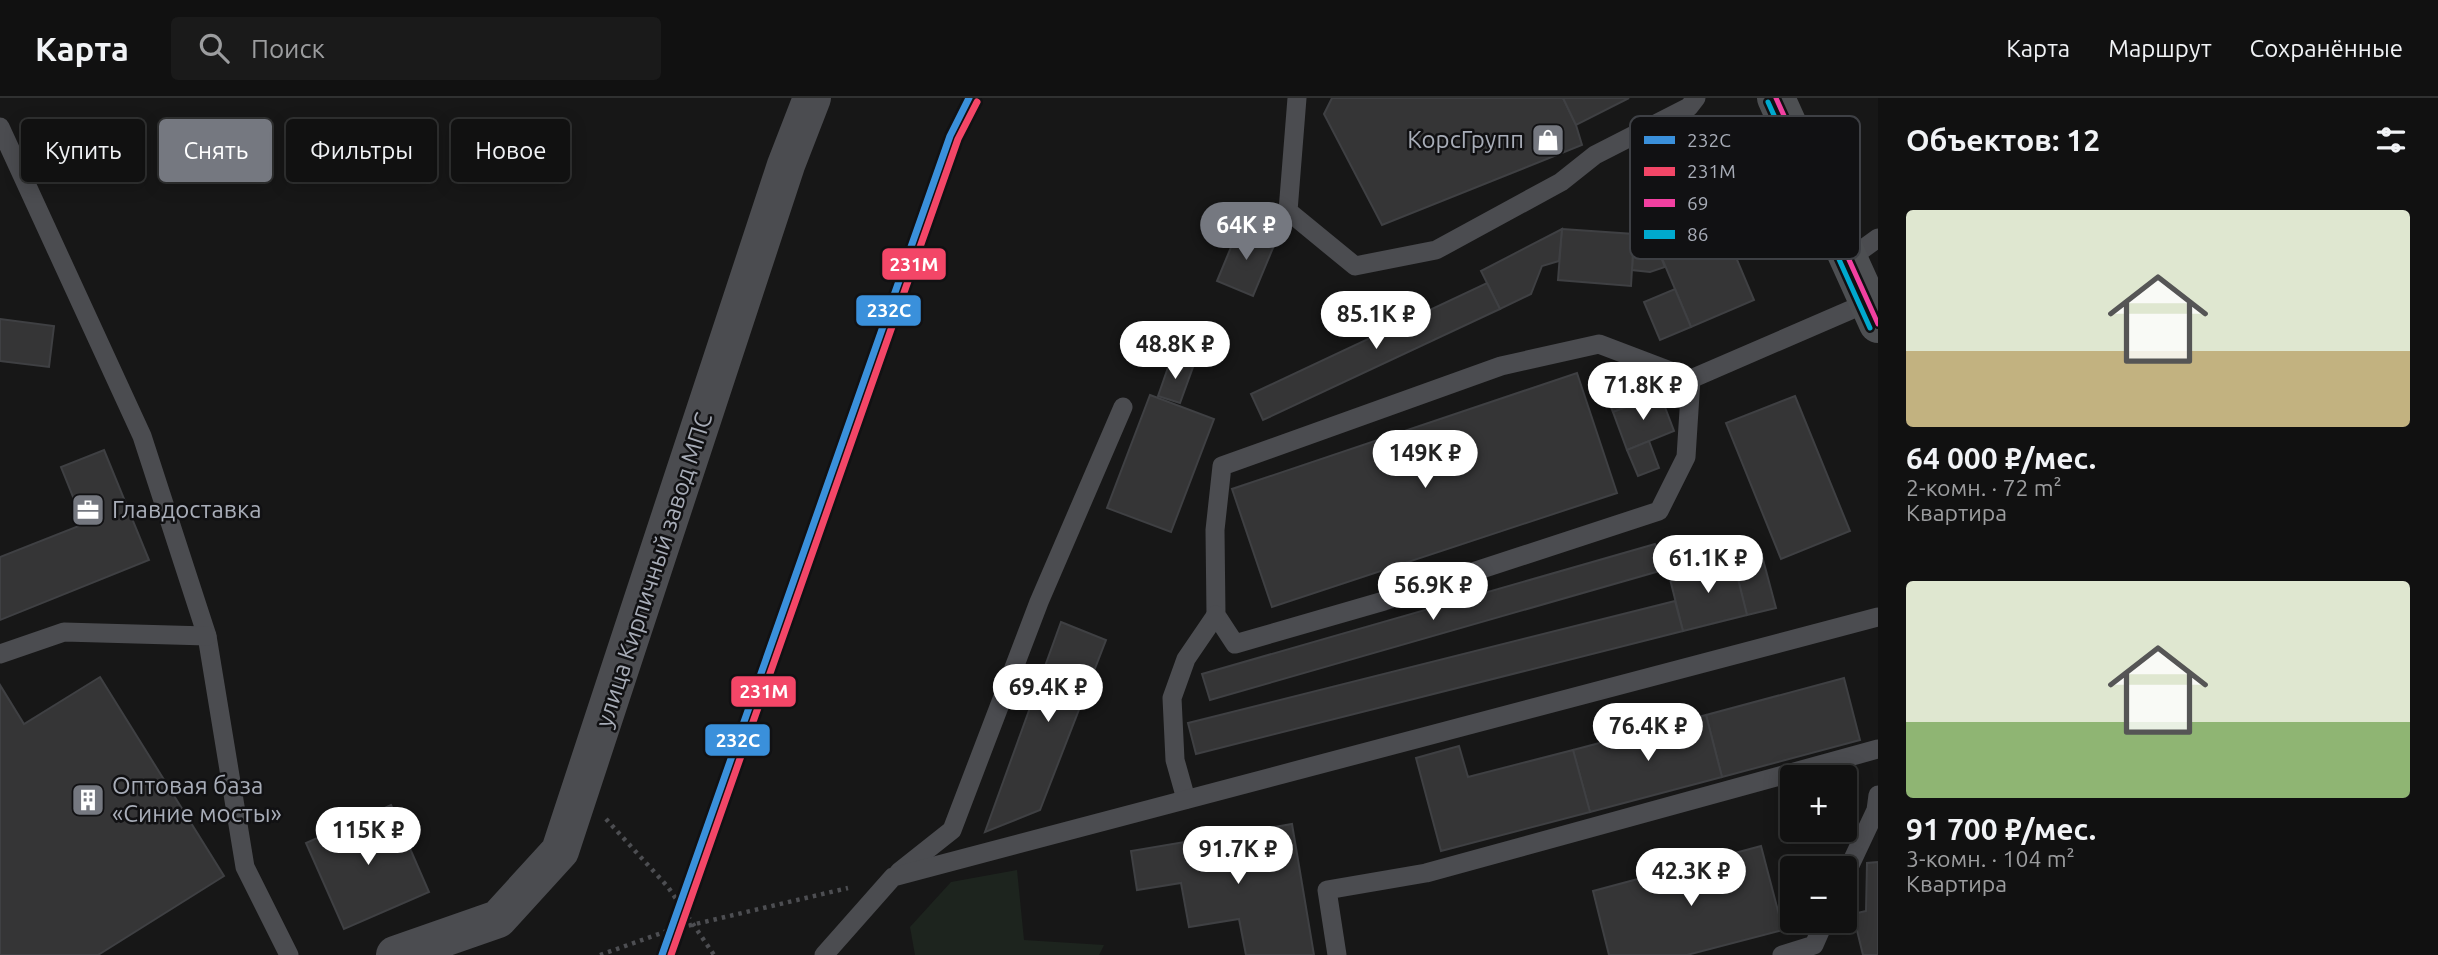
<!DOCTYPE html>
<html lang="ru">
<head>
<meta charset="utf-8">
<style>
  :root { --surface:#111; --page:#1a1a1a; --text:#f1f3f6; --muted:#9c9d9f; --line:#303131; --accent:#757880 }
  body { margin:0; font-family:Ubuntu,sans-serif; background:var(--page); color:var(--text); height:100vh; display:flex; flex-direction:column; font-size:26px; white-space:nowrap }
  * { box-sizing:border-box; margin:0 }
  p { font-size:23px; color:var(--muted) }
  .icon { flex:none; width:38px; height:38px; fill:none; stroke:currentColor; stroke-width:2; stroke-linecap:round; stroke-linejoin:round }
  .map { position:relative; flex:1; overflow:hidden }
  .drawer { display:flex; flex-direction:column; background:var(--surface); width:560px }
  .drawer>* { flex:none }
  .hud { position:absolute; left:21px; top:21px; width:665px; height:63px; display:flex; gap:14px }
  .fabs { position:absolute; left:1780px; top:667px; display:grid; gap:14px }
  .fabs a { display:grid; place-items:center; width:77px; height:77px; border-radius:7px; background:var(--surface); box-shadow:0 4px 18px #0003,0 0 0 2px var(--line); font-size:35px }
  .price { position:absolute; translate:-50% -60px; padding:0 16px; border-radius:24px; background:#fff; color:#222; font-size:23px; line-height:46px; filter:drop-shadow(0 2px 4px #0008) }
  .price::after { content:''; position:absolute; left:50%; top:42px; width:21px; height:16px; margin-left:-10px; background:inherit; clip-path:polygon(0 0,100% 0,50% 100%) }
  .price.active { background:var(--accent); color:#fff }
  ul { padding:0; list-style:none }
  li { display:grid; align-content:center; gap:14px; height:371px; padding:0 28px }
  li span { display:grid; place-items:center; height:217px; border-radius:7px; color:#555 }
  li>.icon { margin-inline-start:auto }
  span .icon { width:126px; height:126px; fill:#fffc; stroke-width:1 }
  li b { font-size:30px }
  h2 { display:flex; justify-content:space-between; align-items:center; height:84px; padding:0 28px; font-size:30px }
  .pill { padding:0 24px; border-radius:7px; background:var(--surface); box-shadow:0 4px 18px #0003,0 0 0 2px var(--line); font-size:24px; line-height:63px }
  .pill.active { background:var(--accent); color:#fff }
  header { display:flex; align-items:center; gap:42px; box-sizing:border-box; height:98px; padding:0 35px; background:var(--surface); border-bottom:2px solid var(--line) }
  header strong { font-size:33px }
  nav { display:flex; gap:38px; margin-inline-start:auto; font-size:24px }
  .search { width:490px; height:63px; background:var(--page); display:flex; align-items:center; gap:18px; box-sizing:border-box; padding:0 24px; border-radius:7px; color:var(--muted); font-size:26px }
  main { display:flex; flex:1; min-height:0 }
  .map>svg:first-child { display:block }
</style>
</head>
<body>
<header>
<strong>Карта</strong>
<div class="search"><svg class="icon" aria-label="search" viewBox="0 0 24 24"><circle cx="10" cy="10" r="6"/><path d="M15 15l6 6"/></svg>Поиск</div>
<nav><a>Карта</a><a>Маршрут</a><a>Сохранённые</a></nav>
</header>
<main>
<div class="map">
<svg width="1878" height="857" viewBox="0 0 1878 857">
  <rect width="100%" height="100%" fill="#171717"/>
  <polygon fill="#1d241e" points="1017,772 1024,842 1104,847 1099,857 915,857 910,829 951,784"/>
  <g fill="#353536" stroke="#3f4043" stroke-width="2">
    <polygon points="1332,0 1563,0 1576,27 1582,47 1382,127 1324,16"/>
    <polygon points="1563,0 1629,0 1576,27"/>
    <polygon points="1700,74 1754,202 1691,229 1637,101"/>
    <polygon points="1643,116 1665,169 1650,174 1632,172 1636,117"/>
    <polygon points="1239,130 1275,145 1253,198 1217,183"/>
    <polygon points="1562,131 1634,136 1631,188 1558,182"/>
    <polygon points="1562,131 1559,163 1542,168 1531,196 1500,211 1481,173"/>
    <polygon points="1487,185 1500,211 1263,322 1251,296"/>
    <polygon points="1675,191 1691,229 1660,242 1644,204"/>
    <polygon points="0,221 54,228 49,269 0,263"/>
    <polygon points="1171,261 1193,269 1180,305 1158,298"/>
    <polygon points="1577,275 1617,395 1272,509 1232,391"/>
    <polygon points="1625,276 1636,305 1613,314 1601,286"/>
    <polygon points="1660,296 1674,333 1627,352 1613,314"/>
    <polygon points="1150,297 1214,321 1171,434 1107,410"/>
    <polygon points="1795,298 1850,433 1781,461 1726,325"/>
    <polygon points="1649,343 1659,370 1638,378 1627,352"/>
    <polygon points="104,352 149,462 0,522 0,459 84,426 61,369"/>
    <polygon points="1655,446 1663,472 1210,602 1202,576"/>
    <polygon points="1761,454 1776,510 1747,517 1733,461"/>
    <polygon points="1733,461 1747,517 1683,533 1669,477"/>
    <polygon points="1675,503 1683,533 1196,656 1188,625"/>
    <polygon points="1061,524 1106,542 1040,712 985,734"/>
    <polygon points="100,579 224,778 98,857 0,857 0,587 24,626"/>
    <polygon points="1844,580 1860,642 1722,679 1706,617"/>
    <polygon points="1706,617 1722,679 1590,714 1573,652"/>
    <polygon points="1459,648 1468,679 1573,652 1590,714 1441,753 1416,660"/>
    <polygon points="391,707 429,794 344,831 306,745"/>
    <polygon points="1292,726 1314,857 1246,857 1239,821 1189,829 1181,785 1137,792 1131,753"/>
    <polygon points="1761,748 1783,832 1687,857 1609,857 1593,793"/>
    <polygon points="1878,764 1878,857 1863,857 1853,816 1866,813 1867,765"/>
  </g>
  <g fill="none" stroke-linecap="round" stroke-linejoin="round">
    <g stroke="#4d4e52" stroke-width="4.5" stroke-dasharray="3.5 5" stroke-linecap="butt">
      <polyline points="606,721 668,789 714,857"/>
      <polyline points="600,857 670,832 848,790"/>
    </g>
    <g stroke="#4b4c50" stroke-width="19">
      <polyline points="1297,0 1288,113 1355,168 1436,152 1561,84 1595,57 1689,9 1696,0"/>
      <polyline points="0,29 142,338 207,538 245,769 289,857"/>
      <polyline points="1849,161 1878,140"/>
      <polyline points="1691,281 1599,246 1501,268 1222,368 1215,432 1216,517 1235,546 1384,503 1659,413 1686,359 1691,281 1869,204"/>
      <polyline points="0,556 64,534 207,538"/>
      <polyline points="1186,701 1175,662 1172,600 1186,561 1216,517"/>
      <polyline points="899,774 952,732 1039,504 1123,309"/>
      <polyline points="1844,780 1876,712 1878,697"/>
      <polyline points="824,857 893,779 1878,519"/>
      <polyline points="1337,857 1327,792 1426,775 1878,651"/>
      <polyline points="1782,857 1814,847 1825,822"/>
    </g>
    <polyline stroke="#4b4c50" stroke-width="38" points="395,857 498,821 560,753 786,67 812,0"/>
    <polyline stroke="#4d4f52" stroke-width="38" points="1776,0 1878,226"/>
    <defs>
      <polyline id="bus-1" points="1776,0 1878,226"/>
      <polyline id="bus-2" points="1768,4 1870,230"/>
    </defs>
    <use href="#bus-1" stroke="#111113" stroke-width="10"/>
    <use href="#bus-2" stroke="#111113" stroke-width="10"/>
    <use href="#bus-1" stroke="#f240a1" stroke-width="5"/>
    <use href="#bus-2" stroke="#00a9ce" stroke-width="5"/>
    <defs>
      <polyline id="rail-1" points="662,857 950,38 969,0"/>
      <polyline id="rail-2" points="671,857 958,41 977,4"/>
    </defs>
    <use href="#rail-1" stroke="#111113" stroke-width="12"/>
    <use href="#rail-2" stroke="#111113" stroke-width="12"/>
    <use href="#rail-1" stroke="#3a90db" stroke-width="7"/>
    <use href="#rail-2" stroke="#f34667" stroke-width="7"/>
  </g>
  <defs>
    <symbol id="shop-square" viewBox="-11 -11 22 22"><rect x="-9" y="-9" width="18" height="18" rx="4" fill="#757880" stroke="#111113"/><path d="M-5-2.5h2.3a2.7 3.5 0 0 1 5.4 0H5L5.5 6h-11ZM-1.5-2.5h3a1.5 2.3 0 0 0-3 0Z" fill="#fff"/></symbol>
    <symbol id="office-square" viewBox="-11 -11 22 22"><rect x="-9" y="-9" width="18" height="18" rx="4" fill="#757880" stroke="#111113"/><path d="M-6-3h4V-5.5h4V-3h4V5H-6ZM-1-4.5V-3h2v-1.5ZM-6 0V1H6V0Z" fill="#fff"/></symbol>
    <symbol id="building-square" viewBox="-11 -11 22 22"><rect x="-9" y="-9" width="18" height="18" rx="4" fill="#757880" stroke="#111113"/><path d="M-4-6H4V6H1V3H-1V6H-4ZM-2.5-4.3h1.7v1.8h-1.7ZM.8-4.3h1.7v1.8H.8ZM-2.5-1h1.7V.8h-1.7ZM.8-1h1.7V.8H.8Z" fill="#fff"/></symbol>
  </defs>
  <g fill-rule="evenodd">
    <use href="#shop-square" x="1529" y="23" width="38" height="38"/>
    <use href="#office-square" x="69" y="393" width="38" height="38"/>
    <use href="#building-square" x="69" y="683" width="38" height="38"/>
  </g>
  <g text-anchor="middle" stroke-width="5" stroke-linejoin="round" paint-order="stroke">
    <g font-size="24" fill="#a8adb8" stroke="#111113" text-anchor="start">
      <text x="1524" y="50" text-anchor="end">КорсГрупп</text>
      <text x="112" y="420">Главдоставка</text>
      <text x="112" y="696">Оптовая база<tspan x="112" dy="28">«Синие мосты»</tspan></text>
    </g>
    <g font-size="24" fill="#a8adb8" stroke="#111113">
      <text transform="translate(654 472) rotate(-72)" y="8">улица Кирпичный завод МПС</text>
    </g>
  </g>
  <rect x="1630" y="18" width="230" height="143" rx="10" fill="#111113" stroke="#3e4045" stroke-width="2"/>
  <rect x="1644" y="38" width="31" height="8" fill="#3a90db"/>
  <rect x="1644" y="69" width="31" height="9" fill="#f34667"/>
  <rect x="1644" y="101" width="31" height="8" fill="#f240a1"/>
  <rect x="1644" y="132" width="31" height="9" fill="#00a9ce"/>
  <g font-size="19" fill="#a8adb8">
    <text x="1687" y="49">232C</text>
    <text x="1687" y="80">231М</text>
    <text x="1687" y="112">69</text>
    <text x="1687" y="143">86</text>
  </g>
  <g stroke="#111113" stroke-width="2.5">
    <rect x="881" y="149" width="66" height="34" rx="7" fill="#f34667"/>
    <rect x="855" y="196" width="67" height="33" rx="7" fill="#3a90db"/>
    <rect x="730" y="577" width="67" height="33" rx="7" fill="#f34667"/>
    <rect x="704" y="625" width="67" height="34" rx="7" fill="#3a90db"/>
  </g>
  <g font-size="19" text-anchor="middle" font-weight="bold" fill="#fff">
    <text x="914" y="173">231М</text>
    <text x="889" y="219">232C</text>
    <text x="764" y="600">231М</text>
    <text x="738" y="649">232C</text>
  </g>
</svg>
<div class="fabs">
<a>+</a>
<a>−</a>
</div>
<b class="price active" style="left:1246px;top:164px">64K ₽</b>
<b class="price" style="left:1376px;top:253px">85.1K ₽</b>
<b class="price" style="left:1175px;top:283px">48.8K ₽</b>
<b class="price" style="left:1643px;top:324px">71.8K ₽</b>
<b class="price" style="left:1425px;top:392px">149K ₽</b>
<b class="price" style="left:1708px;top:497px">61.1K ₽</b>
<b class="price" style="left:1433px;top:524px">56.9K ₽</b>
<b class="price" style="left:1048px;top:626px">69.4K ₽</b>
<b class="price" style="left:1648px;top:665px">76.4K ₽</b>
<b class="price" style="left:368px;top:769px">115K ₽</b>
<b class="price" style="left:1238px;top:788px">91.7K ₽</b>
<b class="price" style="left:1691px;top:810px">42.3K ₽</b>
<div class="hud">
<a class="pill">Купить</a>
<a class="pill active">Снять</a>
<a class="pill">Фильтры</a>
<a class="pill">Новое</a>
</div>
</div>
<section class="drawer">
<h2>Объектов: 12<svg class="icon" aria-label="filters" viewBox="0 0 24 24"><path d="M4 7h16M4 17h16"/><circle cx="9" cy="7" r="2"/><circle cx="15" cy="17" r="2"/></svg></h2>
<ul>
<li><span style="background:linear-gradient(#dfe7d0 65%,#c2b280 0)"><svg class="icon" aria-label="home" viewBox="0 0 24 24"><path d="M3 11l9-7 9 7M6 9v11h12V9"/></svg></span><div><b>64 000 ₽/мес.</b><p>2-комн. · 72 m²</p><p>Квартира</p></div></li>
<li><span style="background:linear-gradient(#dfe7d0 65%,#8fb573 0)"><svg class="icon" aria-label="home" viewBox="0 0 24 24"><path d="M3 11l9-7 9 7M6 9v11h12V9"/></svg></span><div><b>91 700 ₽/мес.</b><p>3-комн. · 104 m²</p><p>Квартира</p></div></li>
</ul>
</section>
</main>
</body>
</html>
